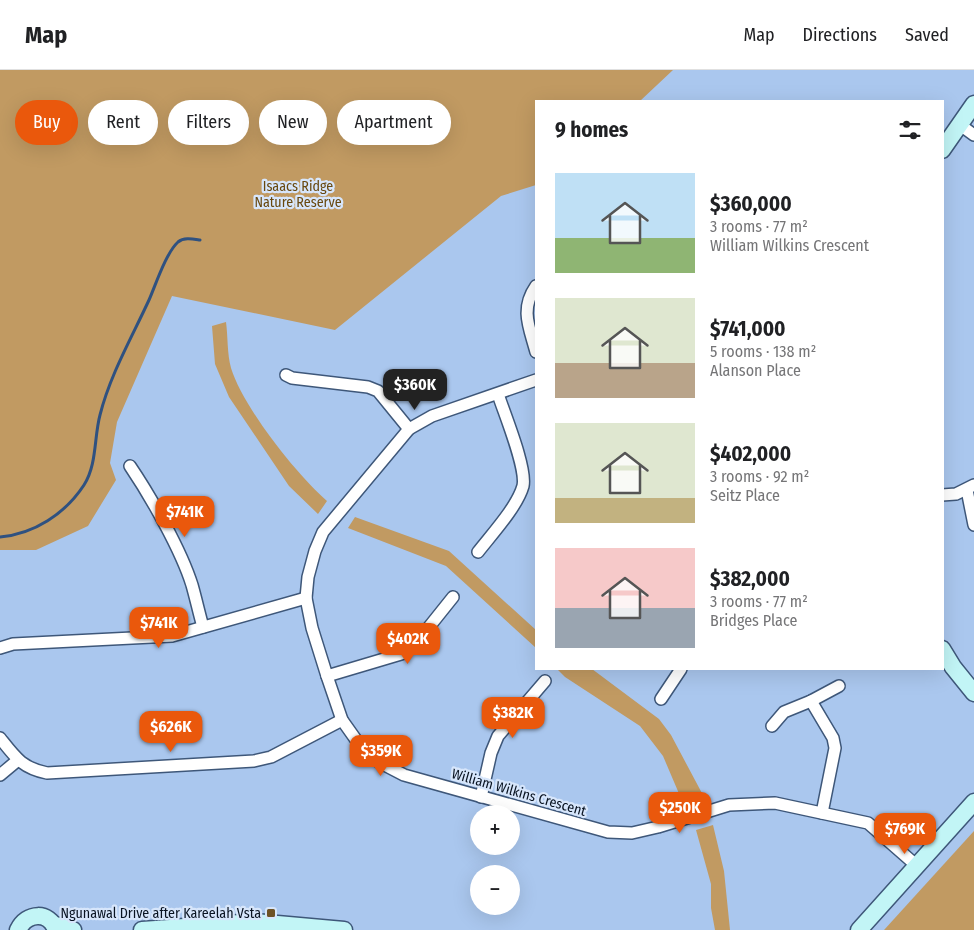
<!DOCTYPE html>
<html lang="en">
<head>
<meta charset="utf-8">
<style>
  :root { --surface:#fff; --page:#f2f2f2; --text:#202124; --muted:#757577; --line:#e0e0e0; --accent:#ea580c }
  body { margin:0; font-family:"Fira Sans Condensed",sans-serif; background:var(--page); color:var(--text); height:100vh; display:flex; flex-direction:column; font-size:19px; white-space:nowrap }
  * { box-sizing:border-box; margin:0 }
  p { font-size:16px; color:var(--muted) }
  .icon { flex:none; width:28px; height:28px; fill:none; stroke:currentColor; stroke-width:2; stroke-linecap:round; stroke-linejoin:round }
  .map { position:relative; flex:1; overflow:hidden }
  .details { position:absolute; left:535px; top:30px; width:409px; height:570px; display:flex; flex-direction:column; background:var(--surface); border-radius:0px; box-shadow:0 5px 20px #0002 }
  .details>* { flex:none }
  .hud { position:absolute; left:15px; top:30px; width:445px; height:45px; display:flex; gap:10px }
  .fabs { position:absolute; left:470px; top:735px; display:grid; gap:10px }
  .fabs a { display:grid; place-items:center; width:50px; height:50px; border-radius:50%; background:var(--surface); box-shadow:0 5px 20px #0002; font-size:25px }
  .price { position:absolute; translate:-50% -42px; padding:0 11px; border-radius:10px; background:var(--accent); color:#fff; font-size:16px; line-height:32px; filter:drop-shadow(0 1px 2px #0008) }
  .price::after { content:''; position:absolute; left:50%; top:30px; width:15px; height:11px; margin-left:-8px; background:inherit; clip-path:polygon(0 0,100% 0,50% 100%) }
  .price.on { background:#222; color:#fff }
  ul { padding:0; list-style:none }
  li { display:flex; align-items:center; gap:15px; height:125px; padding:0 20px }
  li span { display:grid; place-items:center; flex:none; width:140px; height:100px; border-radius:0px; color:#555 }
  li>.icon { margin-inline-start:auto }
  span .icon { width:60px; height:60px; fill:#fffc; stroke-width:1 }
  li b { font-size:21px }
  h2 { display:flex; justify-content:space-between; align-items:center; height:60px; padding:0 20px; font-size:21px }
  .chip { padding:0 18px; border-radius:22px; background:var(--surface); box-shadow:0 5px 20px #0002; font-size:18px; line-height:45px }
  .chip.on { background:var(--accent); color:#fff }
  header { display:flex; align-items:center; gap:30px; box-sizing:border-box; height:70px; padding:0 25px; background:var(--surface); border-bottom:1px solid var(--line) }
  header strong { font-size:24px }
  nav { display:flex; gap:28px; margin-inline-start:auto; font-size:18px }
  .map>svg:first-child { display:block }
</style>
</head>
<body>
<header>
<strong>Map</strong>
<nav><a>Map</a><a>Directions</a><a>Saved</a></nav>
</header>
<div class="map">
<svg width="974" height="860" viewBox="0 0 974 860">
  <rect width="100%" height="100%" fill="#aac7ee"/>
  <g fill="#c19a62">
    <polygon points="0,0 673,0 640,31 536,31 536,115 501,126 335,260 172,226 117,352 110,393 116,410 88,456 36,480 0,480"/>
    <path d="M226,252C228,267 227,284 231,298C243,337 296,404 327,431L318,444L289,416L229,327L215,294L212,256Z"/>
    <polygon points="355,447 449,481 536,560 536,578 446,496 348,458"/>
    <polygon points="557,599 592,599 659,649 671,665 704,727 683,733 663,686 640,656 565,607"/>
    <polygon points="713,755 724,801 730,860 715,860 711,838 711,814 696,760"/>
    <polygon points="974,761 974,860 884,860"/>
  </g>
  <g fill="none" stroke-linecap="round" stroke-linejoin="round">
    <path stroke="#2f5180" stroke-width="3" d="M0,467C34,464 65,444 84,415C97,395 94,367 100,345C110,305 132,267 149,230C156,214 166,183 178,172C184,167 193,169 200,170"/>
    <defs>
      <g id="street">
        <polyline points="959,54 974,65"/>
        <path d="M536,216C520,239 529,256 536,282"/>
        <polyline points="286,305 292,308 368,317 378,321 409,359"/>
        <polyline points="536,310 432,346 409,359 323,462 315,481 308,507 306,528 312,558 327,606 342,650 359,674 379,692 404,705 608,762 632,763 658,757 729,735 775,733 868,753 917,796"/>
        <path d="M130,396C151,427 181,480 192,515C196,529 199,543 203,557"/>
        <polyline points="967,420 974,455"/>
        <polyline points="942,425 956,424 974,415"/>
        <path d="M478,482C492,464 517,437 523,416C527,398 504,343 498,324"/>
        <polyline points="0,578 13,574 172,566 306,528"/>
        <polyline points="327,606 401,584 425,562 453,527"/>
        <polyline points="661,629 681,599"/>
        <polyline points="811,631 833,668 835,678 822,743"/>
        <polyline points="772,656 784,642 811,631 839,616"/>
        <path d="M0,668C15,687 22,698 47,703L254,691L271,687L342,650"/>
        <polyline points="0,705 18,690"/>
        <polyline points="481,727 491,683 498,666 545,611"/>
      </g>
      <g id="secondary">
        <polyline points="942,80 974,34"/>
        <polyline points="942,579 953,597 974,623"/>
        <polyline points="55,855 73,860"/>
        <path d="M18,860C27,842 49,841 56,860"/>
        <polyline points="142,860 255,852 344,860"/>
        <polyline points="859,860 974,732"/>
      </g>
    </defs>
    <use href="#street" stroke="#3e5779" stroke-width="14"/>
    <use href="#secondary" stroke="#3e5779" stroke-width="19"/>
    <use href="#street" stroke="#fff" stroke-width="11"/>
    <use href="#secondary" stroke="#c2f5f6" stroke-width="16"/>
  </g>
  <rect fill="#6e5225" stroke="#d7e6fb" stroke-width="2" x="266" y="838" width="10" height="10" rx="2.5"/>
  <g text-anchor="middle" stroke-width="4.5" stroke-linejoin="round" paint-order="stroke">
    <g font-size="14" fill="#68480e" stroke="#d7e6fb">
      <text x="298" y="121">Isaacs Ridge<tspan x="298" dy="16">Nature Reserve</tspan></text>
    </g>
    <g font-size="14" fill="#091321" stroke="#d7e6fb">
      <text transform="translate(519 722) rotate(16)" y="5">William Wilkins Crescent</text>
    </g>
    <g font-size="14" fill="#091321" stroke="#d7e6fb" text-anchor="end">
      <text x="261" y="848">Ngunawal Drive after Kareelah Vsta</text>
    </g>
  </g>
</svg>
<div class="fabs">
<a>+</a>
<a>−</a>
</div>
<b class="price on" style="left:415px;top:341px">$360K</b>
<b class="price" style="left:185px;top:468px">$741K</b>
<b class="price" style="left:159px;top:579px">$741K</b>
<b class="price" style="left:408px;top:595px">$402K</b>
<b class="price" style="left:513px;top:669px">$382K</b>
<b class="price" style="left:171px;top:683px">$626K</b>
<b class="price" style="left:381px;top:707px">$359K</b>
<b class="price" style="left:680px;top:764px">$250K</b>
<b class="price" style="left:905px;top:785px">$769K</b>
<div class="hud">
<a class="chip on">Buy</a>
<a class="chip">Rent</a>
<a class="chip">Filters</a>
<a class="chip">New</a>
<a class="chip">Apartment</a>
</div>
<section class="details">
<h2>9 homes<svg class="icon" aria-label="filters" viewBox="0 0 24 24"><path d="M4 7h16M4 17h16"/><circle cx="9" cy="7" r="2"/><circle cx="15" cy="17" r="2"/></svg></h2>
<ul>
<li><span style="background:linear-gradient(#bfe0f5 65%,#8fb573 0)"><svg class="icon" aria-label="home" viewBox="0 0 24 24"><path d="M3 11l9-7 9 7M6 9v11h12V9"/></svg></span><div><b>$360,000</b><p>3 rooms · 77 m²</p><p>William Wilkins Crescent</p></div></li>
<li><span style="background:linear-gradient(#dfe7d0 65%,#b9a48a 0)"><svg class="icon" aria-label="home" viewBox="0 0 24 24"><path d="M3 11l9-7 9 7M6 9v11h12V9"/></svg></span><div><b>$741,000</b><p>5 rooms · 138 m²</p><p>Alanson Place</p></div></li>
<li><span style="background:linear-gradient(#dfe7d0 75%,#c2b280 0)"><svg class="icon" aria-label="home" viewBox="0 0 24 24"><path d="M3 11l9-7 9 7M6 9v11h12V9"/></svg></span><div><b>$402,000</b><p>3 rooms · 92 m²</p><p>Seitz Place</p></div></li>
<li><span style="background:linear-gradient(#f6c9c9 60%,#9aa5b1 0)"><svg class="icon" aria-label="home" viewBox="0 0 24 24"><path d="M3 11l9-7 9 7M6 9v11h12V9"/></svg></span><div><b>$382,000</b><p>3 rooms · 77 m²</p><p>Bridges Place</p></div></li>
</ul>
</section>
</div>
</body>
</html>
